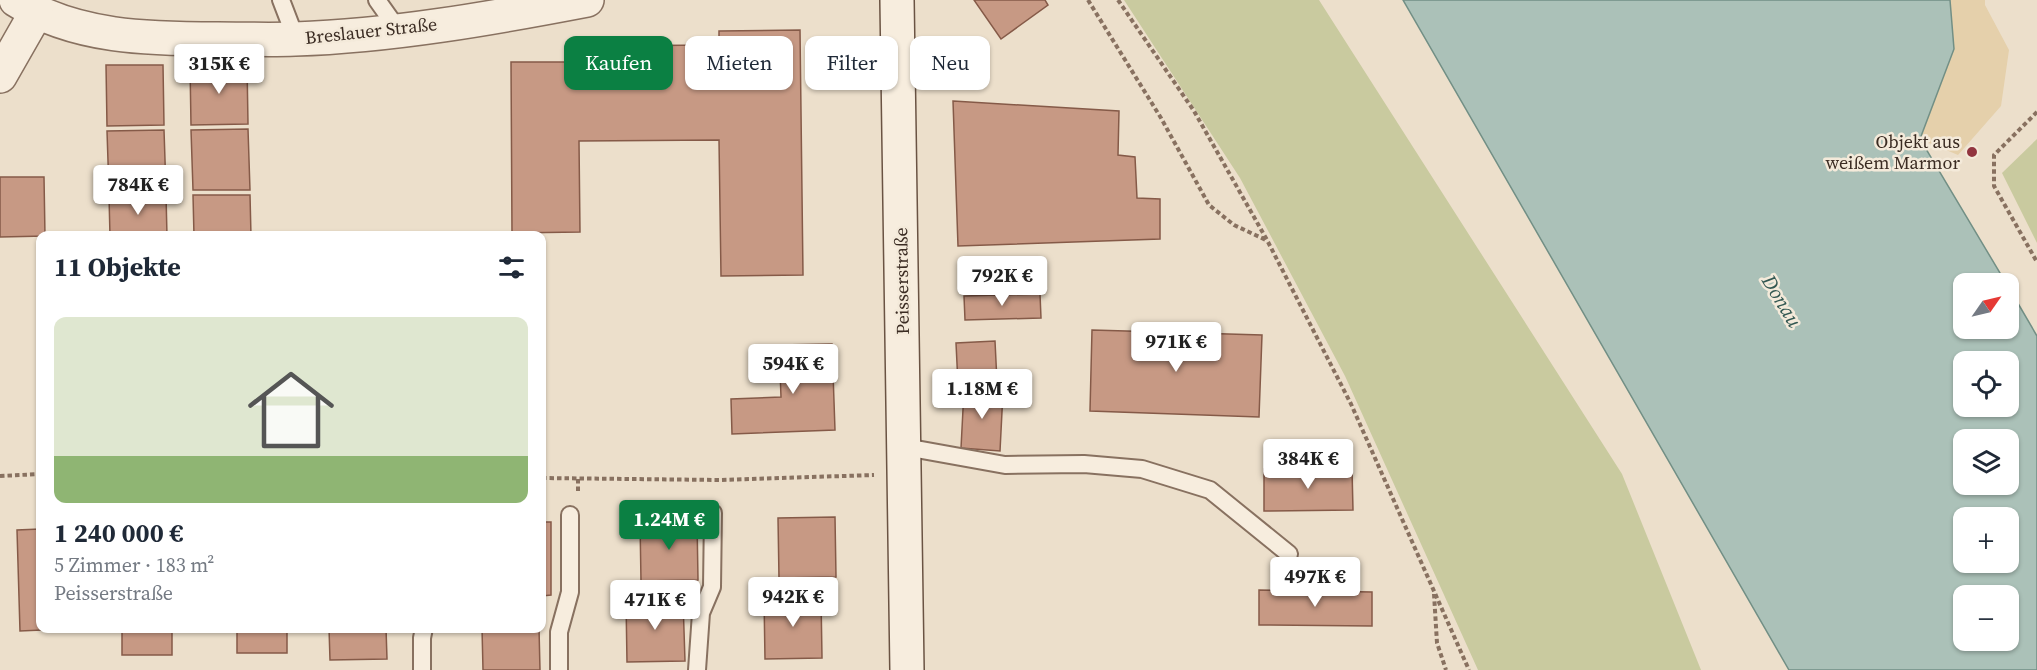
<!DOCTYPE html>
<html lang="de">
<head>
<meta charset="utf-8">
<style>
  :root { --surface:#fff; --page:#f2f2f3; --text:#1f2937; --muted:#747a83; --line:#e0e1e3; --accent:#0b8043 }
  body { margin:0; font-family:"Source Serif 4",serif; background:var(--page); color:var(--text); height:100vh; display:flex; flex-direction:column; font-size:22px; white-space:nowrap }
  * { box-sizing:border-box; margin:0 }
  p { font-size:20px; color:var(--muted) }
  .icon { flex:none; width:33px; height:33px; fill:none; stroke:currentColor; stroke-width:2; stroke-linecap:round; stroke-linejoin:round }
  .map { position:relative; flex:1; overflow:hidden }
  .details { position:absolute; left:36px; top:231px; width:510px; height:402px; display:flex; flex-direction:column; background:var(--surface); border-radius:12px; box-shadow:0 2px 4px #0004 }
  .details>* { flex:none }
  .top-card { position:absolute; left:564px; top:36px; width:570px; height:54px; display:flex; gap:12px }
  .needle { width:39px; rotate:56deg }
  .controls { position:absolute; left:1953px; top:273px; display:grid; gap:12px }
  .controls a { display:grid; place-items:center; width:66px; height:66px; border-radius:12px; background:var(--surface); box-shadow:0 2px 4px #0004; font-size:30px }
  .price { position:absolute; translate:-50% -51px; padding:0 14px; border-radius:6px; background:#fff; color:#222; font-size:20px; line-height:39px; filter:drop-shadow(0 2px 3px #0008) }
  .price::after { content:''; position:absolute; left:50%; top:36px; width:18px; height:14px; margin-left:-9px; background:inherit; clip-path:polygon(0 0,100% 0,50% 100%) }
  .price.current { background:var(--accent); color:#fff }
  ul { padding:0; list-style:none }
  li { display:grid; align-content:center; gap:12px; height:318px; padding:0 18px }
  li+li { border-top:2px solid var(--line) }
  li span { display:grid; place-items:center; height:186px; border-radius:12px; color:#555 }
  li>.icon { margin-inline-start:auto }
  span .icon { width:108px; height:108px; fill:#fffc; stroke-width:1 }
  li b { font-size:26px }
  h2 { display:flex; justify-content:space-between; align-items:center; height:72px; padding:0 18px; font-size:26px }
  .pill { padding:0 21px; border-radius:12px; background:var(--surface); box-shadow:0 2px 4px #0004; font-size:21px; line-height:54px }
  .pill.current { background:var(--accent); color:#fff }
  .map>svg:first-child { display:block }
</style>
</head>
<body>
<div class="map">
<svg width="2037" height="670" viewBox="0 0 2037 670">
  <rect width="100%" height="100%" fill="#ecdfcb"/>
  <g fill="#c9ca9f">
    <polygon points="1124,0 1319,0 1622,474 1701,670 1478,670 1345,376 1240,178"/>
    <polygon points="2037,139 2037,243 2002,173"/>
  </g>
  <polygon fill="#e5d0ab" points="1950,0 1985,0 1985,5 2009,50 2001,106 1958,155 1920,139 1954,49"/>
  <path fill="#abc1b8" stroke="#728f85" stroke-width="1.5" fill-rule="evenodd" d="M1403,0H1950L1954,49L1920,139L2006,283L1964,284V328H2008L2009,288L2037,336V670H1789ZM1964,362H2008V406H1964ZM1964,440H2008V484H1964ZM1964,518H2008V562H1964ZM1964,596H2008V640H1964Z"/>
  <g fill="#c79984" stroke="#855a48" stroke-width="1.5">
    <polygon points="974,0 1045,0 1048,5 1001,39"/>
    <polygon points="800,30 803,275 721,276 719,140 579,141 580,232 512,233 511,62 581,62 581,46 719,45 719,31"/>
    <polygon points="247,64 248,124 191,125 190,65"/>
    <polygon points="106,65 163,65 164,125 107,126"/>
    <polygon points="953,101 1119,111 1118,155 1135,157 1137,198 1160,199 1160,239 958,246"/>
    <polygon points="248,129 250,190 193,190 191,130"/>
    <polygon points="164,130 166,190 109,191 107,131"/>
    <polygon points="0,177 44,177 45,236 0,237"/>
    <polygon points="166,195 167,236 110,236 109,196"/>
    <polygon points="193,195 250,195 251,236 194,236"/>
    <polygon points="1040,294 1041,318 965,320 964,296"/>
    <polygon points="1092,330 1262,335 1259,417 1090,411"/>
    <polygon points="995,341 997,382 958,384 956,343"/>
    <polygon points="832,344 835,430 732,434 731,399 781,397 779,345"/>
    <polygon points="964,390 1003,392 1000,451 961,448"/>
    <polygon points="1264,469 1352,469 1353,510 1264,511"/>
    <polygon points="835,517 836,577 779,578 778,518"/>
    <polygon points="697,520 698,580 641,581 640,521"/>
    <polygon points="542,522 551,522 551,595 542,596"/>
    <polygon points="40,529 40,628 65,629 20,631 17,530"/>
    <polygon points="1259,590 1372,592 1372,626 1259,625"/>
    <polygon points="821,597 822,658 765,659 764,598"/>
    <polygon points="683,600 685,661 627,662 626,601"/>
    <rect x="122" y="628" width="50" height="27"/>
    <rect x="237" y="628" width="50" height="25"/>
    <polygon points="329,628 386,628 387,659 330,660"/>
    <polygon points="482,628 539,628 540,670 483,670"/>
  </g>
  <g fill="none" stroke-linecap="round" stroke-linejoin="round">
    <defs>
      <g id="lane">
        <polyline points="281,0 296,39"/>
        <polyline points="377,0 399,31"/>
        <polyline points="905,447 1005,465 1084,464 1142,469 1210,490 1289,554"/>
        <polyline points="422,670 422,638 424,628"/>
        <polyline points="559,670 559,632 570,592 570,515"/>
        <polyline points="697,670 701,613 712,587 713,513"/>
      </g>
      <g id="street">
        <path d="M16,0C75,38 150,39 218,39C244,39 270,40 295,39C391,36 493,18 587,0"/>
        <polyline points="0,76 36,13"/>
      </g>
      <polyline id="secondary" points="897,0 907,670"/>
    </defs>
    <use href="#lane" stroke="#887160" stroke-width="20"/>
    <use href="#street" stroke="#887160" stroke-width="36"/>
    <use href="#secondary" stroke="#6a5343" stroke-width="36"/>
    <g stroke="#887160" stroke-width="4" stroke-dasharray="4.5 3" stroke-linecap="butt">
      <polyline points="1088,0 1161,118 1209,205 1234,225 1266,240"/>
      <polyline points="1118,0 1194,111 1267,240 1351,404 1469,670"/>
      <polyline points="2037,112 1994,155 1994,186 2037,262"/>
      <polyline points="0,476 40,474"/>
      <polyline points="542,478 719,480 874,475"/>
      <polyline points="578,479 578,493"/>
      <polyline points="1434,594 1437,643 1446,670"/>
    </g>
    <use href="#lane" stroke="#f7edde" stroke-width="16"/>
    <use href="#street" stroke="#f7edde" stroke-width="33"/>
    <use href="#secondary" stroke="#f7edde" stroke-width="33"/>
  </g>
  <circle fill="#92353f" stroke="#f4eada" stroke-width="2" cx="1972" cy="152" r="6"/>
  <g text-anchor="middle" stroke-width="5" stroke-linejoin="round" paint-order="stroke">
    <g font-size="18" fill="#3a2b22" stroke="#f4eada">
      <text transform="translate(371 31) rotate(-6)" y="6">Breslauer Straße</text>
      <text transform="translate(902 281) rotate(-91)" y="6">Peisserstraße</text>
    </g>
    <g font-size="18" fill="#3a2b22" stroke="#f4eada" text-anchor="end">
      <text x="1960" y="148">Objekt aus<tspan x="1960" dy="21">weißem Marmor</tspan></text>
    </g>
    <g font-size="20" font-style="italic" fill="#335852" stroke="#f4eada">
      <text transform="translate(1782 301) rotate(59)" y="7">Donau</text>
    </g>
  </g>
</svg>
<div class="controls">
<a><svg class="needle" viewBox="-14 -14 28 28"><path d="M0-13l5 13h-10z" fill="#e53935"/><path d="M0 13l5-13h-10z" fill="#747a83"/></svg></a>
<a><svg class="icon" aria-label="locate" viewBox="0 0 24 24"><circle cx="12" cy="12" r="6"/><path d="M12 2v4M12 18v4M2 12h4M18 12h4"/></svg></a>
<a><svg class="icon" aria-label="layers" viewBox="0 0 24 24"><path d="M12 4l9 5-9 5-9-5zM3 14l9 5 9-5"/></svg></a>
<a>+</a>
<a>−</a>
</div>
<b class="price" style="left:219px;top:95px">315K €</b>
<b class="price" style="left:138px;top:216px">784K €</b>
<b class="price" style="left:1002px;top:307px">792K €</b>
<b class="price" style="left:1176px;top:373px">971K €</b>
<b class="price" style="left:793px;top:395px">594K €</b>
<b class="price" style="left:982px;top:420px">1.18M €</b>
<b class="price" style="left:1308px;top:490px">384K €</b>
<b class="price current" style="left:669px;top:551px">1.24M €</b>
<b class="price" style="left:1315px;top:608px">497K €</b>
<b class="price" style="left:793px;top:628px">942K €</b>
<b class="price" style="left:655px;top:631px">471K €</b>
<div class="top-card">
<a class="pill current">Kaufen</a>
<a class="pill">Mieten</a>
<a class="pill">Filter</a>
<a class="pill">Neu</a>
</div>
<section class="details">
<h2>11 Objekte<svg class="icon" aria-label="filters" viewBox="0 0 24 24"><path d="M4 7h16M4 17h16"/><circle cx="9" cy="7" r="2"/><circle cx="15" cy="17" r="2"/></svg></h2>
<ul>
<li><span style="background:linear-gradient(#dfe7d0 75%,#8fb573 0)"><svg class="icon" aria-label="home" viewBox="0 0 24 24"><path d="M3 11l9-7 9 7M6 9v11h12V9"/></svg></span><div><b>1 240 000 €</b><p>5 Zimmer · 183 m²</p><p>Peisserstraße</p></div></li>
</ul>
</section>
</div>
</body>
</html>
